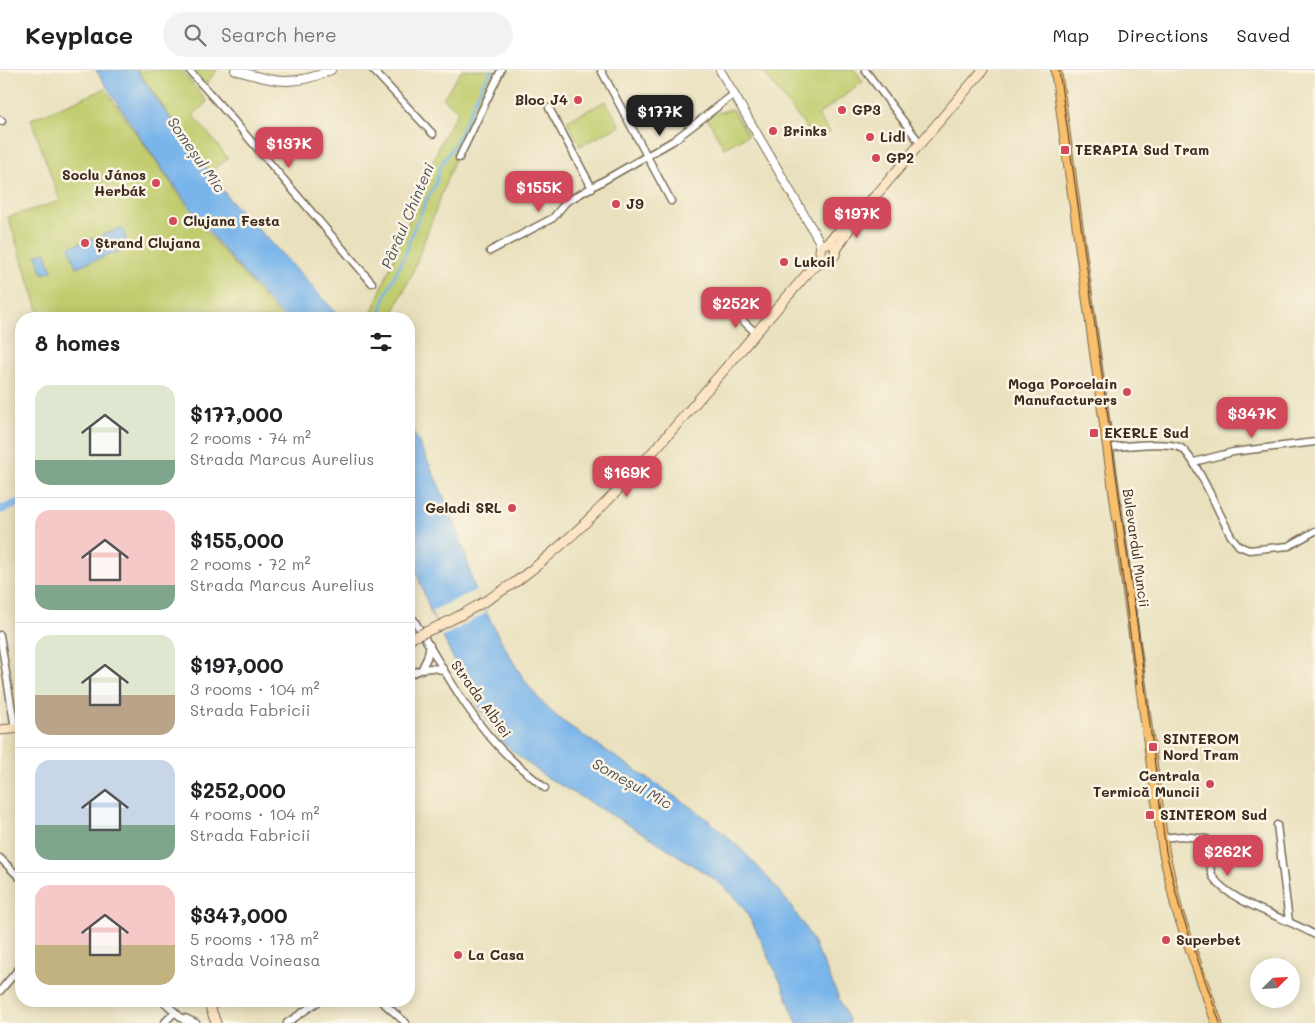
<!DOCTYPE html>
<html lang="en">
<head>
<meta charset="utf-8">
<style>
  :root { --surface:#fff; --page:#f2f2f2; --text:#202124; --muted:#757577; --line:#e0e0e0; --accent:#d1495b }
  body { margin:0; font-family:Mali,sans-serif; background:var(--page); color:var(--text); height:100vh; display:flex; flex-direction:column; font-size:19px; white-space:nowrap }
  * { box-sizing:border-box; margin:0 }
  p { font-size:16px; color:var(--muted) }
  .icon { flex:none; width:28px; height:28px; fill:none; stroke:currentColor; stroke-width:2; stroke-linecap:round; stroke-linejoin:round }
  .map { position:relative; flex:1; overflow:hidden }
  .drawer { position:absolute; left:15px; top:242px; width:400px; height:695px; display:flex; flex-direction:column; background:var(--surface); border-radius:20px; box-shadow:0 2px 12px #0003 }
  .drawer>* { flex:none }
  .needle { width:32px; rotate:66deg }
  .controls { position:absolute; left:1250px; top:888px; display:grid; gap:10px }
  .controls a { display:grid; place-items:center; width:50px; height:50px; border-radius:50%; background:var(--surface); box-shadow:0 2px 12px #0003; font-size:25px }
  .price { position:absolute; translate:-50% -42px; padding:0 11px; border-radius:10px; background:var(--accent); color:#fff; font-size:16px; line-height:32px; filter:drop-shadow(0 1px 2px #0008) }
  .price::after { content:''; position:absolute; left:50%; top:30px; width:15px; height:11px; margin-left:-8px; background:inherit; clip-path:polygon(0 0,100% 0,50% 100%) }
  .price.active { background:#222; color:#fff }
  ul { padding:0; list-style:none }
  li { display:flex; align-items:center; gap:15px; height:125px; padding:0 20px }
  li+li { border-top:1px solid var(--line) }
  li span { display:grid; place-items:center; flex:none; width:140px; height:100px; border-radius:15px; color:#555 }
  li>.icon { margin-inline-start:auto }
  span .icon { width:60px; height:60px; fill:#fffc; stroke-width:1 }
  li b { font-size:21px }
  h2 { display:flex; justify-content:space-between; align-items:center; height:60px; padding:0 20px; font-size:21px }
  header { display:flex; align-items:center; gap:30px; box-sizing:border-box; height:70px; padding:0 25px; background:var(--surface); border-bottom:1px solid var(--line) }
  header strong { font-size:24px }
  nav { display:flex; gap:28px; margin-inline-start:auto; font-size:18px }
  .search { width:350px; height:45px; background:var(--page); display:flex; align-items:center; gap:12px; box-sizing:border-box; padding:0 18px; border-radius:28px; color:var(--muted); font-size:19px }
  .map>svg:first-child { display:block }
</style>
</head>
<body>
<header>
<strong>Keyplace</strong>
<div class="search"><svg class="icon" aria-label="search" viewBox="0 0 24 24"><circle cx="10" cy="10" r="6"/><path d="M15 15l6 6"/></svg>Search here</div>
<nav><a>Map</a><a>Directions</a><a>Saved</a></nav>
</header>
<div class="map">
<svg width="1315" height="953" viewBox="0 0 1315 953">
  <rect width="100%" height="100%" fill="#fcf5e5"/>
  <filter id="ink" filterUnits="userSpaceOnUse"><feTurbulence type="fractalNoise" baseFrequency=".02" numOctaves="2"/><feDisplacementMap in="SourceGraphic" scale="10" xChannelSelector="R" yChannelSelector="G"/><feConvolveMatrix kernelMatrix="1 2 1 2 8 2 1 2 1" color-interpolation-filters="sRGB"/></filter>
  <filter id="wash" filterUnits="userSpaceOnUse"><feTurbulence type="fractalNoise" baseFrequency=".0096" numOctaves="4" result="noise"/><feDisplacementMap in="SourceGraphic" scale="20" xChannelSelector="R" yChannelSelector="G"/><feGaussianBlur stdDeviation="1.12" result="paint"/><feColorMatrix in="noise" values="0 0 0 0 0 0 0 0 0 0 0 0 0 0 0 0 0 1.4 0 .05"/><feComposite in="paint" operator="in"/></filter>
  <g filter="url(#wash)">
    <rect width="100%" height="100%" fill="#e9e1be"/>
    <g fill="#c0cc6d" stroke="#7e7b46">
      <polygon points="137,0 181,0 207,32 193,45 228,88 210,103"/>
      <polygon points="193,0 217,0 206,14"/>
      <polygon points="462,0 496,0 458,80 412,204 390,249 369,249 443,67 458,41 443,28"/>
      <polygon points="762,0 855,0 863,12 818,45 830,62 814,68"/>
      <polygon points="105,19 199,153 282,249 41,249 8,147 60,131 31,49"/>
      <polygon points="606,31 620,56 580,76 567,51"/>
      <polygon points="732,39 748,65 724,78 706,46"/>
    </g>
    <g fill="#79b5eb" stroke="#5a7084">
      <path d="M96,0H137L164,40L230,130L301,204L341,249H285C256,217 227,185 200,150C163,102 129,51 96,0Z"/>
      <polygon points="122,158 129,178 76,197 69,177"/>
      <polygon points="46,182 52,201 43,204 36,185"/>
      <path d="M409,354C429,392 447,431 461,472C467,487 470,504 475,519C482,536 491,551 499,567C519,602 530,624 562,651L695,740C738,772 787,823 812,870C826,896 837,926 850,953H797L783,917L756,860L745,840L733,825L717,811L653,769L543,705L505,675L490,654L470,622L431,543L409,481Z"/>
    </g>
    <polygon fill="#e9e1be" points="476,520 486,543 442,567 431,541"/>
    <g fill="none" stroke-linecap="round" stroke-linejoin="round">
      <polyline stroke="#79b5eb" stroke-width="2.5" points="378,249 386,224 406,182 414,158 428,127 436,113 440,96 454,76 482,15 491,0"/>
      <polyline stroke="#79b5eb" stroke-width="8" points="0,440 21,432"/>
    </g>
  </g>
  <g filter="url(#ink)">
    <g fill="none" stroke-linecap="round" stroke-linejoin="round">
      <defs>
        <g id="minor">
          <polyline points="189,0 228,44 372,213"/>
          <polyline points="373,0 433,64"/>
          <polyline points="601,0 671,131"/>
          <polyline points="865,0 920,73"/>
          <polyline points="549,38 592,118"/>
          <polyline points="0,50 2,51"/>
          <polyline points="459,88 501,0"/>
          <polyline points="490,181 553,148 566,132 673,71 734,24"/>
          <polyline points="730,239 756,263"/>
          <path d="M1107,378C1123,376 1168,371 1181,378C1195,386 1221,448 1231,466L1239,476L1249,480L1289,476L1315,461"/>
          <polyline points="1194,392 1233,382 1315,372"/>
          <path d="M409,545L414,550C442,596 470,651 510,688C521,699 534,708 545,718"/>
          <polyline points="0,565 15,659"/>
          <polyline points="422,598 427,588 430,575"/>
          <path d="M409,605C421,599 431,595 444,601"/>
          <polyline points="1277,755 1289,851"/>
          <path d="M1162,768L1182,766L1207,769C1214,780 1206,795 1213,807C1230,833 1288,848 1315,865"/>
          <polyline points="0,788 21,809"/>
          <polyline points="0,921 21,896"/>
          <polyline points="163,931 187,953"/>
          <polyline points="381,931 406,953"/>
          <polyline points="185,948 196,953"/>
          <polyline points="164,953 175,942"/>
          <polyline points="287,953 319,931"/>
        </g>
        <g id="tertiary">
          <path d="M235,0C273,12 294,17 331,0"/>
          <polyline points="720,0 818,169 821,178"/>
        </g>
        <g id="secondary">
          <polyline points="827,173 877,124 983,0"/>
          <circle cx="828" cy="181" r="8"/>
          <polyline points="835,182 853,153"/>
          <path d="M517,511C583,462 633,405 686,344C728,295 770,246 812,198L829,188"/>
          <polyline points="0,660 21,658"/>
          <polyline points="208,931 216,953"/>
        </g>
        <polyline id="primary" points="1056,0 1164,782 1177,840 1217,953"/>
      </defs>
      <use href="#minor" stroke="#786a56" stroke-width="9"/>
      <use href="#tertiary" stroke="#786a56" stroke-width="10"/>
      <use href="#secondary" stroke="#786a56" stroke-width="11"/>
      <use href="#primary" stroke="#786a56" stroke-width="12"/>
      <use href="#minor" stroke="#fff" stroke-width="6"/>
      <use href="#tertiary" stroke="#fff" stroke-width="8"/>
      <use href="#secondary" stroke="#fce5c4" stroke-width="9"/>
      <use href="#primary" stroke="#f8bf6c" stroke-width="10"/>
      <g stroke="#3b2a1e" stroke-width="1">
        <polyline points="1059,0 1138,561 1166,782 1180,839 1220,953"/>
        <polyline points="1115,451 1137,615"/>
      </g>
      <defs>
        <path id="secondary-bridge" d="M409,569C447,554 483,534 517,511"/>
      </defs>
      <use href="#secondary-bridge" stroke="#786a56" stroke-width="11" stroke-linecap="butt"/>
      <use href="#secondary-bridge" stroke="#fce5c4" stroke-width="9"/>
    </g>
  </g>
  <g fill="#d1495b" stroke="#fcf5e5" stroke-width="2">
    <circle cx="578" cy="30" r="5"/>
    <circle cx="842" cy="40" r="5"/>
    <circle cx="773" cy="61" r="5"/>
    <circle cx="870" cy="67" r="5"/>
    <rect x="1060" y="75" width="10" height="10" rx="2.5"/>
    <circle cx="876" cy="88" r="5"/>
    <circle cx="156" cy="113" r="5"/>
    <circle cx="616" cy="134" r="5"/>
    <circle cx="173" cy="151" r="5"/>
    <circle cx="85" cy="173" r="5"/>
    <circle cx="784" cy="192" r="5"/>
    <circle cx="1127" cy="322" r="5"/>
    <rect x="1089" y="358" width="10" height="10" rx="2.5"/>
    <circle cx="512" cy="438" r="5"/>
    <rect x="1148" y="672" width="10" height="10" rx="2.5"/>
    <circle cx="1210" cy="714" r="5"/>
    <rect x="1145" y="740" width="10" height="10" rx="2.5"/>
    <circle cx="1166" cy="870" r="5"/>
    <circle cx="458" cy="885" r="5"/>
  </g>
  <g text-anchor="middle" stroke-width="5" stroke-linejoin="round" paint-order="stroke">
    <g font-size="14" font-weight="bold" fill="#3b2a1e" stroke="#fcf5e5" text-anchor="start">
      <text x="568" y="35" text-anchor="end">Bloc J4</text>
      <text x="852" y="45">GP3</text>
      <text x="783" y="66">Brinks</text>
      <text x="880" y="72">Lidl</text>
      <text x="1075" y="85">TERAPIA Sud Tram</text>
      <text x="886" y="93">GP2</text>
      <text x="146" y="110" text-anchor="end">Soclu János<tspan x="146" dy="16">Herbák</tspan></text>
      <text x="626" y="139">J9</text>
      <text x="183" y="156">Clujana Festa</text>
      <text x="95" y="178">Ștrand Clujana</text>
      <text x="794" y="197">Lukoil</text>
      <text x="1117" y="319" text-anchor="end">Moga Porcelain<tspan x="1117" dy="16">Manufacturers</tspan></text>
      <text x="1104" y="368">EKERLE Sud</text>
      <text x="502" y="443" text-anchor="end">Geladi SRL</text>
      <text x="1163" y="674">SINTEROM<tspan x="1163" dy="16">Nord Tram</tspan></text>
      <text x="1200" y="711" text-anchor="end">Centrala<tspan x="1200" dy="16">Termică Muncii</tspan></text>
      <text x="1160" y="750">SINTEROM Sud</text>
      <text x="1176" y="875">Superbet</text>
      <text x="468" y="890">La Casa</text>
    </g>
    <g font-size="14" fill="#3b2a1e" stroke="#fcf5e5">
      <text transform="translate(1136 478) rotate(82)" y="5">Bulevardul Muncii</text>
      <text transform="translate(481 629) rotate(54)" y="5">Strada Albiei</text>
    </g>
    <g font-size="15" font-style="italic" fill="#4e545c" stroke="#fcf5e5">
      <text transform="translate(196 85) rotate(55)" y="5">Someșul Mic</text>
      <text transform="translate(408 146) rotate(-67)" y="5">Pârâul Chinteni</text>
      <text transform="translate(632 714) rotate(29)" y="5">Someșul Mic</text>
    </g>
  </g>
</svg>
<div class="controls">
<a><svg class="needle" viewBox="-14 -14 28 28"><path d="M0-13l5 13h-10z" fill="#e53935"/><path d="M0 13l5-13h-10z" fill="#757577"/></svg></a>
</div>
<b class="price active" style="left:660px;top:67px">$177K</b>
<b class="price" style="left:289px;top:99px">$137K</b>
<b class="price" style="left:539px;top:143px">$155K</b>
<b class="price" style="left:857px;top:169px">$197K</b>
<b class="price" style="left:736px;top:259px">$252K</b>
<b class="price" style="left:1252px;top:369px">$347K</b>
<b class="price" style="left:627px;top:428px">$169K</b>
<b class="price" style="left:1228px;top:807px">$262K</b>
<section class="drawer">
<h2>8 homes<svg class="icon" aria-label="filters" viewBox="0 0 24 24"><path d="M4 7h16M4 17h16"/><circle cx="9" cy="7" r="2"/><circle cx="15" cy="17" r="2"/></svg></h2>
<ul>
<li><span style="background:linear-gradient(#dfe7d0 75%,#7fa58c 0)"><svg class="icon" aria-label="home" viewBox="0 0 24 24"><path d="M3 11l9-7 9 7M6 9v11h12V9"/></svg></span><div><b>$177,000</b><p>2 rooms · 74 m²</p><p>Strada Marcus Aurelius</p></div></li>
<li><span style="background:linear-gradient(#f6c9c9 75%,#7fa58c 0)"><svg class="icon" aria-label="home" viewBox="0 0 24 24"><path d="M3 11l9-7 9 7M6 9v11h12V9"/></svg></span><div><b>$155,000</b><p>2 rooms · 72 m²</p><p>Strada Marcus Aurelius</p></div></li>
<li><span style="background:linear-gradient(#dfe7d0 60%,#b9a48a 0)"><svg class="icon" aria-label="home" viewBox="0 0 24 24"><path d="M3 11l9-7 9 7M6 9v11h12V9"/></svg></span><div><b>$197,000</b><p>3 rooms · 104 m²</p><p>Strada Fabricii</p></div></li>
<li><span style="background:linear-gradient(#c9d6e8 65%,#7fa58c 0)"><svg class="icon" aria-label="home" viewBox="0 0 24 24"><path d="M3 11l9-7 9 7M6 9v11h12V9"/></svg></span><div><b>$252,000</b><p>4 rooms · 104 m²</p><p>Strada Fabricii</p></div></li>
<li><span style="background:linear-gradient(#f6c9c9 60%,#c2b280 0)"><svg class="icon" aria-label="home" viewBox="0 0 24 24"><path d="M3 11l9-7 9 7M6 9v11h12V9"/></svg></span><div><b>$347,000</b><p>5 rooms · 178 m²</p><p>Strada Voineasa</p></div></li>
</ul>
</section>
</div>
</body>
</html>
